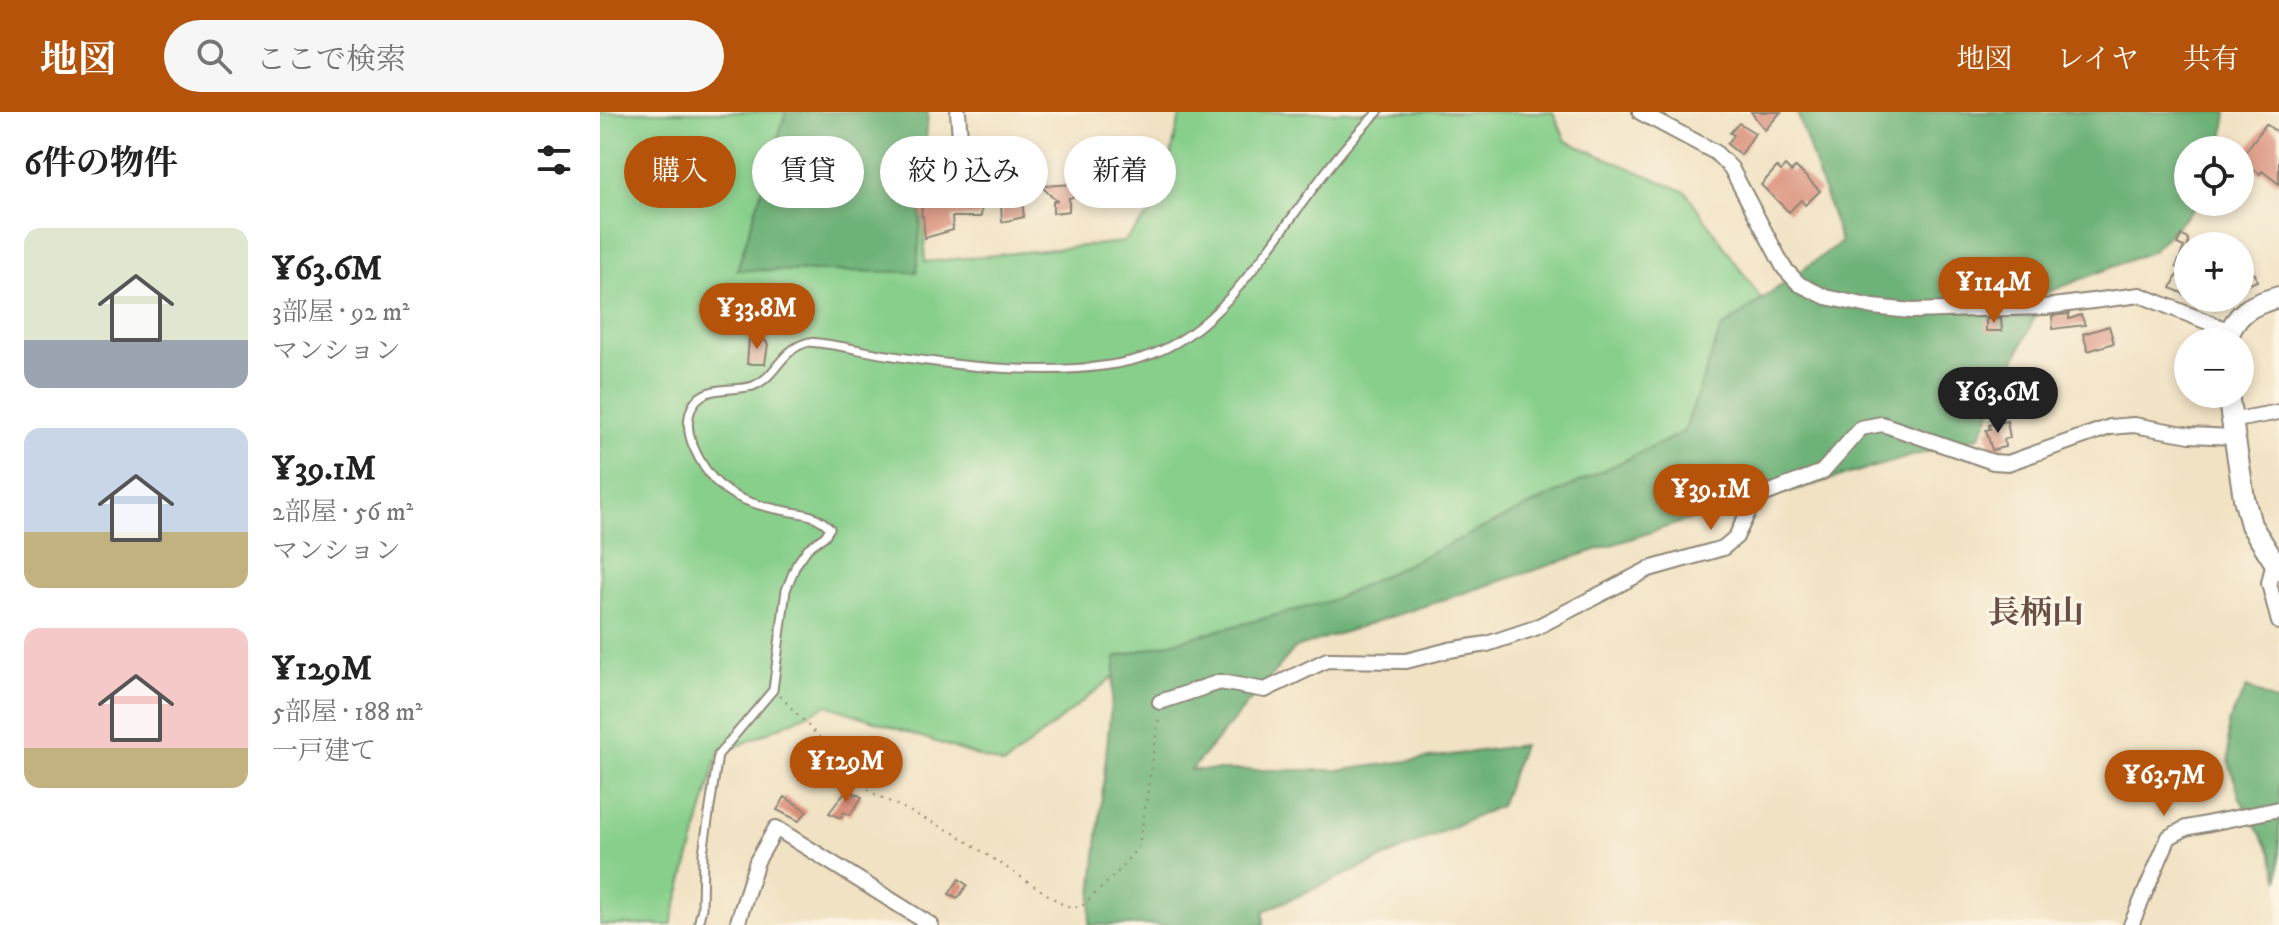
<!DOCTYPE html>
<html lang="ja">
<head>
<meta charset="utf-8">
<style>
  :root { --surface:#fff; --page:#f6f6f6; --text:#222; --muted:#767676; --accent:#b45309 }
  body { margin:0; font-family:"IM FELL DW Pica","Noto Serif JP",serif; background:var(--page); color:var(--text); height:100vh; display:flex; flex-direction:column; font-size:30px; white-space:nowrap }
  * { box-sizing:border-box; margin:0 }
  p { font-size:26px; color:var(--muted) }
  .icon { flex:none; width:44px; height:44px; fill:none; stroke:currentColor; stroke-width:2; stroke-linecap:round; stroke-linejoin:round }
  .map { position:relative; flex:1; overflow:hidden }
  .sheet { display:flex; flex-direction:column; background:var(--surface); width:600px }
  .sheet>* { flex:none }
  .banner { position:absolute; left:24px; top:24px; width:760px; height:72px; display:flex; gap:16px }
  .buttons { position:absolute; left:1574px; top:24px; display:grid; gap:16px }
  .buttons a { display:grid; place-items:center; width:80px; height:80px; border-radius:50%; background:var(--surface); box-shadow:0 4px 12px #0003; font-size:40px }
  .price { position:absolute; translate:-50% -68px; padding:0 18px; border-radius:28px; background:var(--accent); color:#fff; font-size:26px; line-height:52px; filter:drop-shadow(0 2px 4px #0008) }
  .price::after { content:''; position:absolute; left:50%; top:48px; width:24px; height:18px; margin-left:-12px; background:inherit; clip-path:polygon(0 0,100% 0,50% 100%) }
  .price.selected { background:#222; color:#fff }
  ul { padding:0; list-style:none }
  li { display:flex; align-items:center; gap:24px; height:200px; padding:0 24px }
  li span { display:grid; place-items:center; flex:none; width:224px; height:160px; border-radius:16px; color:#555 }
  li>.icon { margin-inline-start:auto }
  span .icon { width:96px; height:96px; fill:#fffc; stroke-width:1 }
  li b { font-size:34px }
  h2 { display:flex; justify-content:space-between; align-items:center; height:96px; padding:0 24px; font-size:34px }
  .tag { padding:0 28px; border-radius:36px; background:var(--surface); box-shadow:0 4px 12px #0003; font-size:28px; line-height:72px }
  .tag.selected { background:var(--accent); color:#fff }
  header { display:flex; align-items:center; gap:48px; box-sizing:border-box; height:112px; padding:0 40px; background:var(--accent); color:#fff }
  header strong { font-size:38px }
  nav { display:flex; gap:44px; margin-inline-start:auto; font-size:28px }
  .search { width:560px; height:72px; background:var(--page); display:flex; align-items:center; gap:20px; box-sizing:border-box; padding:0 28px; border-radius:44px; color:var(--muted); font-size:30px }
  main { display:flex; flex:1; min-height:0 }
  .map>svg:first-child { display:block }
</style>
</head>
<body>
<header>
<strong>地図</strong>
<div class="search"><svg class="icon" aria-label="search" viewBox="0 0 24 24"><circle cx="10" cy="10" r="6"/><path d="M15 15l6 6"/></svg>ここで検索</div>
<nav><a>地図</a><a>レイヤ</a><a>共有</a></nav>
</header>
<main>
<section class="sheet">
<h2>6件の物件<svg class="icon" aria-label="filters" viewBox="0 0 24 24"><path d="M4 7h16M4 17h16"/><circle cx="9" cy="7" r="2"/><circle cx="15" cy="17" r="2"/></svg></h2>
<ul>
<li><span style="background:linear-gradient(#dfe7d0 70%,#9aa5b1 0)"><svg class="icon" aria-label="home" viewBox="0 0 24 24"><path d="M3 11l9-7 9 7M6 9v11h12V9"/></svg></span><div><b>¥63.6M</b><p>3部屋 · 92 m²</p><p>マンション</p></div></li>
<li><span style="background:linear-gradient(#c9d6e8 65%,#c2b280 0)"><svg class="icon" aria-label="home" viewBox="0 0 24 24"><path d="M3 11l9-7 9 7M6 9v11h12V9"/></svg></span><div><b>¥39.1M</b><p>2部屋 · 56 m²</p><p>マンション</p></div></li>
<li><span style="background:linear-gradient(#f6c9c9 75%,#c2b280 0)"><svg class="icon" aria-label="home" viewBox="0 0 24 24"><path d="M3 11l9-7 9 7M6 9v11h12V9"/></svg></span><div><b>¥129M</b><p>5部屋 · 188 m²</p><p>一戸建て</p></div></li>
</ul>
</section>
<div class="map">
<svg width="1679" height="813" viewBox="0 0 1679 813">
  <rect width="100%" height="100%" fill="#fcf5e5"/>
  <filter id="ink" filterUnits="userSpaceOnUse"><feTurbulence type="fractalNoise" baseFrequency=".0125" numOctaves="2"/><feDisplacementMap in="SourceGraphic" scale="16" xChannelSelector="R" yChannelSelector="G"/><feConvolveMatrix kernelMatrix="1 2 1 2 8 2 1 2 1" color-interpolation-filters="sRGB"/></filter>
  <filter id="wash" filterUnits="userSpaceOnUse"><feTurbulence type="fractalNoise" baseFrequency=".006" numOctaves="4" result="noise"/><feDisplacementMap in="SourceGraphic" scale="32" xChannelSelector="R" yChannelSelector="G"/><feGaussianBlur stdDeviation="1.8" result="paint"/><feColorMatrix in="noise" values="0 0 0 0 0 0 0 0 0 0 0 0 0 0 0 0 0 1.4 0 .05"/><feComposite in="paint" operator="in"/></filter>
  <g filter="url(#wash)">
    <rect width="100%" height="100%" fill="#f1e2c3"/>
    <polygon fill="#87cf8b" stroke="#597d5b" stroke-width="2" points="0,0 321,0 325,150 523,130 559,93 581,0 953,0 966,29 1086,80 1197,238 1094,375 514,564 404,653 227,593 118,643 71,813 0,813"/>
    <g fill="#6db277" stroke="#4c6e51" stroke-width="2">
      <polygon points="186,0 328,0 317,160 137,158"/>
      <polygon points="1197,0 1626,0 1627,2 1621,38 1588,38 1588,90 1600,90 1553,139 1446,181 1379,325 1088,408 695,536 591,658 743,658 923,633 900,694 664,799 664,813 489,813 516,545 730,489 1084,320 1121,217 1241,130"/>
      <polygon points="1647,575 1679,591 1679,768 1671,741 1640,686 1629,650 1628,611"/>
    </g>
    <g id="blocks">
      <g fill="#da8f7a">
        <polygon points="1151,0 1181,0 1165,18"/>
        <polygon points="1139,11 1155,21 1141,43 1127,32 1134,23 1130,21"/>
        <polygon points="1666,12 1679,22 1679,72 1662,59 1660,62 1640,47"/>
        <polygon points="1185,54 1191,60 1196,55 1220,79 1205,93 1201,88 1189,100 1161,73 1177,55 1181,59"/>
        <polygon points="474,72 473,85 469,86 469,99 453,101 453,89 457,89 441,74"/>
        <polygon points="324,75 351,77 350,95 369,98 371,83 383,84 381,105 352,105 353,118 325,126 323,104 321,104"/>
        <polygon points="421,80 424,105 402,110 401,93 388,92 389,82 408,84"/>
        <polygon points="1581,123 1588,127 1588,160 1576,155 1584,135 1577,132"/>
        <polygon points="1640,159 1655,162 1657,169 1640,176"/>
        <polygon points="1577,163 1588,168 1588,184 1571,176"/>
        <polygon points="1590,186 1620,186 1615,197"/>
        <polygon points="1469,202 1469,207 1481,203 1485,213 1453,217 1452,204"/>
        <polygon points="1401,206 1402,219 1386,219 1386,207"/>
        <polygon points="1509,214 1514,231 1488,239 1483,222"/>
        <polygon points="162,225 168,232 165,252 147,252 149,227"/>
        <polygon points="1407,309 1410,326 1404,327 1405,335 1392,338 1386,318 1390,317 1389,313"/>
        <polygon points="247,677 262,685 250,703 244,700 241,706 229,701"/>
        <polygon points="185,685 207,699 199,709 177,698"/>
        <polygon points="359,767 367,773 358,786 349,782"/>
      </g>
    </g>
  </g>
  <g filter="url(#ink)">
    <use href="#blocks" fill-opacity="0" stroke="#8e8677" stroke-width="2"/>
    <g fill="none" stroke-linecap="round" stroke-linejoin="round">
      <defs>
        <path id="lane" d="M98,813L102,796L103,741L118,643L173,578L186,478L196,453L208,436L225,424L230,416C218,404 207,402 192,400C142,391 112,382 92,331C85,312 87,287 110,280C123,276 139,278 153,274C177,265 180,237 209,230C236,232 261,239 287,243C361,255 483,269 553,242C589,228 618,201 642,171C689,115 725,51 778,0"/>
        <g id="street">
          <polyline points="358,0 364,76"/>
          <polyline points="1040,0 1115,40 1131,56 1184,156 1199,172 1226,185 1273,195 1311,199 1445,195 1540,183 1630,219"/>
          <polyline points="1631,309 1679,300"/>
          <polyline points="1674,449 1669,471 1679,510"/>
          <polyline points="560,590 620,570 665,578 727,548 806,549 849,538 887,532 935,516 1049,457 1123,436 1136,425 1155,386 1222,360 1261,316 1282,312 1393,350 1408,351 1510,315 1534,313 1590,323 1634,325"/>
          <polyline points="137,813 157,749 176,716 331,813"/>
          <polyline points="1531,813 1569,725 1586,716 1679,697"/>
        </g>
        <g id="secondary">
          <path d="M1625,230C1637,200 1649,193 1679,185"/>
          <polyline points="1628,282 1644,386 1651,413 1679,457"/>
        </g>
      </defs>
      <use href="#lane" stroke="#8e8677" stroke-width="11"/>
      <use href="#street" stroke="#8e8677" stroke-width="18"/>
      <use href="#secondary" stroke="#8e8677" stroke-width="24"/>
      <polyline stroke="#8e8677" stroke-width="2" stroke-dasharray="2 6" stroke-linecap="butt" points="180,584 272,681 354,721 465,794 481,795 515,763 539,734 559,605"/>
      <use href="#lane" stroke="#fff" stroke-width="7"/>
      <use href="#street" stroke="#fff" stroke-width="14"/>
      <use href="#secondary" stroke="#fff" stroke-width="20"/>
    </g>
  </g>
  <g text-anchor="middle" stroke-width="6" stroke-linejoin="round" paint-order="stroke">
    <g font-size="32" font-weight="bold" fill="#684e47" stroke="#fcf5e5">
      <text x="1436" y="511">長柄山</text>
    </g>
  </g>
</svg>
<div class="buttons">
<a><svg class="icon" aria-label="locate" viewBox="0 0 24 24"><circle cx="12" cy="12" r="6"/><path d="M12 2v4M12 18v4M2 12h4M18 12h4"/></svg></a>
<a>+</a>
<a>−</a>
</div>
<b class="price" style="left:1394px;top:213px">¥114M</b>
<b class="price" style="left:157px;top:239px">¥33.8M</b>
<b class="price selected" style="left:1398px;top:323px">¥63.6M</b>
<b class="price" style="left:1111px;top:420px">¥39.1M</b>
<b class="price" style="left:246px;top:692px">¥129M</b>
<b class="price" style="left:1564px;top:706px">¥63.7M</b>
<div class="banner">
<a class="tag selected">購入</a>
<a class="tag">賃貸</a>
<a class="tag">絞り込み</a>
<a class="tag">新着</a>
</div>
</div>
</main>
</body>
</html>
